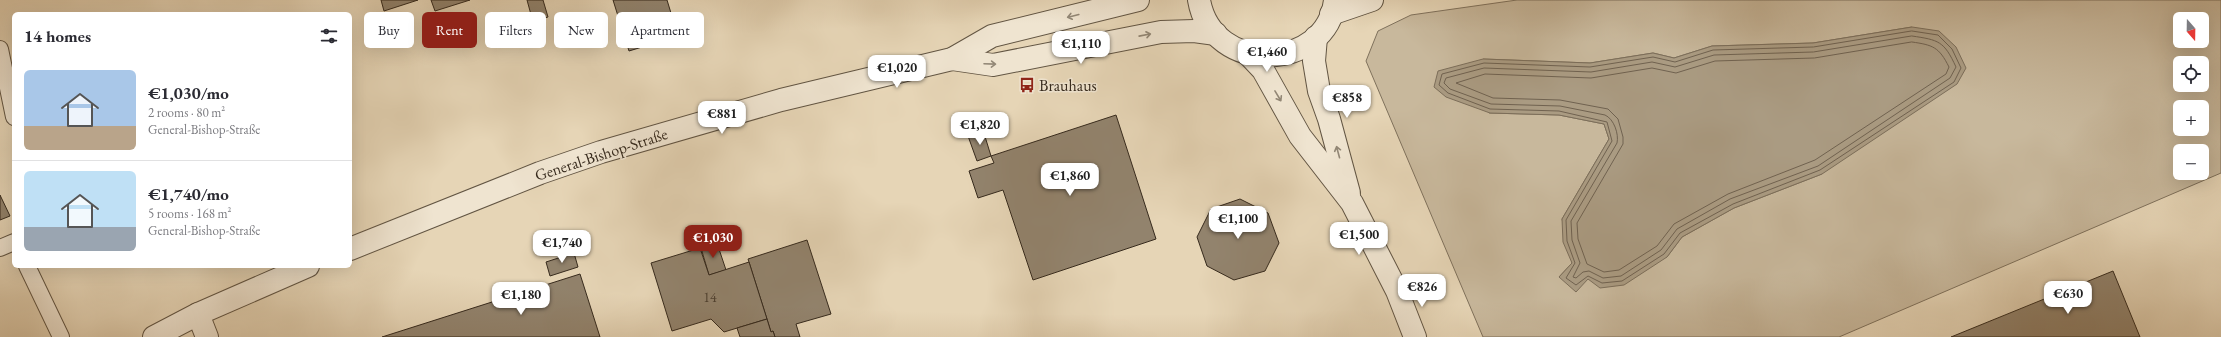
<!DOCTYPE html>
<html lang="en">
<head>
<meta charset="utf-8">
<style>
  :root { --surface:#fff; --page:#f7f7f7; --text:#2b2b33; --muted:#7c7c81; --line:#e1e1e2; --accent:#8f2418 }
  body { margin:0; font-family:"EB Garamond",serif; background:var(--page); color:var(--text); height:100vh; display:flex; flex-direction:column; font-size:15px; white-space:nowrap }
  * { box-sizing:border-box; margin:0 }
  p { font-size:13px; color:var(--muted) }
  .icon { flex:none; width:22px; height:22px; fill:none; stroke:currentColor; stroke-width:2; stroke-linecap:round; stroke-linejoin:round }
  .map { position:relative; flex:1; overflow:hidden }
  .drawer { position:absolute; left:12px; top:12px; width:340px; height:256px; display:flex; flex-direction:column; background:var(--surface); border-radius:6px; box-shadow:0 4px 16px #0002 }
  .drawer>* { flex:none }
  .guide { position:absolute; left:364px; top:12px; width:380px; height:36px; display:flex; gap:8px }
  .needle { width:26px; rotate:160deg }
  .tools { position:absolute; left:2173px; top:12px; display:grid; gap:8px }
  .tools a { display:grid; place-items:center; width:36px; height:36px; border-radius:6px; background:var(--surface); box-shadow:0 4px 16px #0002; font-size:20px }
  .price { position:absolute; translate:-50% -34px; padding:0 9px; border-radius:8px; background:#fff; color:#222; font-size:13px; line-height:26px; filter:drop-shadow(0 1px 2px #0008) }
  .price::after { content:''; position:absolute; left:50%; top:24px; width:12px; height:9px; margin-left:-6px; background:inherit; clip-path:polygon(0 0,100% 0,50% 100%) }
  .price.active { background:var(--accent); color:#fff }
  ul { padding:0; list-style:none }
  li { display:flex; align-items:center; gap:12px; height:100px; padding:0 12px }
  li+li { border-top:1px solid var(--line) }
  li span { display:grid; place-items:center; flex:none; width:112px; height:80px; border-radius:6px; color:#555 }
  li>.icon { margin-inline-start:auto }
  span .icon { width:48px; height:48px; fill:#fffc; stroke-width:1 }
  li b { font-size:17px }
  h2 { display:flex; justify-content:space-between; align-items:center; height:48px; padding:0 12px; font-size:17px }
  .tag { padding:0 14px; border-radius:6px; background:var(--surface); box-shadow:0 4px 16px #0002; font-size:14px; line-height:36px }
  .tag.active { background:var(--accent); color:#fff }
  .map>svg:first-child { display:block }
</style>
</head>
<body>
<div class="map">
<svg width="2221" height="337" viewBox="0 0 2221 337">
  <rect width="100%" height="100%" fill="#e6d5b6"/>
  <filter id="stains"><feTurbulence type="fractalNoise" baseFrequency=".005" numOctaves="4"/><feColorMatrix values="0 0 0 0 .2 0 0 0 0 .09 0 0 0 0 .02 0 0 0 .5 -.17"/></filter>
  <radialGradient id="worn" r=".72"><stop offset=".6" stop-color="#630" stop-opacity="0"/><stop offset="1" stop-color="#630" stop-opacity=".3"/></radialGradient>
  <path fill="#c8b89c" stroke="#7f715c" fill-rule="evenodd" d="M1517,0H2221V173L1839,337H1483L1366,61L1378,31L1411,15ZM2180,19H2202V41H2180ZM1912,27L1822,174L1734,208L1682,237L1667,257L1588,279L1559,277L1572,263L1562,219L1609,139L1604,124L1559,115L1489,113L1483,59L1590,63L1653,53L1674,58L1712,46L1813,43ZM2180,63H2202V85H2180ZM2180,107H2202V129H2180ZM2180,151H2202V173H2180Z"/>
  <polygon fill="#aa9b82" stroke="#7c6e5a" points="1912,27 1939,31 1956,47 1966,68 1957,84 1822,174 1734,208 1682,237 1667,257 1624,285 1600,288 1588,279 1576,292 1559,277 1572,263 1563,242 1562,219 1609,139 1604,124 1559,115 1490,113 1446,97 1434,87 1438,71 1483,59 1590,63 1653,53 1674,58 1712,46 1813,43"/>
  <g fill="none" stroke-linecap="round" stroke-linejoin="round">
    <g stroke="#706250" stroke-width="1">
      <polygon points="1912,31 1938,35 1952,49 1961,68 1954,82 1820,170 1733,204 1680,233 1664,254 1622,281 1602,283 1588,276 1576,285 1566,278 1575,263 1567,241 1566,220 1612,141 1607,122 1559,111 1490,109 1448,93 1439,85 1442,74 1484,63 1590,67 1653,57 1675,62 1713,50 1813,47"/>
      <path d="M1912,36C1939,40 1944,41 1956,67L1950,78L1818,166L1730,199L1677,229L1661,250L1621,276L1603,278L1589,271L1583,272L1576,278L1573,277L1580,263L1572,240L1571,221L1617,143C1619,134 1614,119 1605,115L1560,106L1491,104L1450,89L1444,83L1446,78L1484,68L1591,72L1652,62L1675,67L1714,55L1813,52Z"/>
      <path d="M1912,42C1933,45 1939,47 1949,67L1946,74L1815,160L1728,194L1674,224L1657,246L1619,270L1604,272L1587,264L1578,239L1577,223L1623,144V137L1618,119L1608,109L1560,100L1493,98L1456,83L1485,74L1591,78L1652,68L1676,73L1715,61L1814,58Z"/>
    </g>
  </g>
  <g fill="#92836d" stroke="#362a1d">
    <polygon points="381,0 418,0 384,11"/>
    <polygon points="431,0 470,0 435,11"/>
    <polygon points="527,0 543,0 548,17 533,22"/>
    <polygon points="613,0 667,0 678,36 629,51"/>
    <polygon points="1116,115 1156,239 1033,280 1003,190 978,198 969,171 994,163 991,156"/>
    <polygon points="983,130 991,156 977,161 968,136"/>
    <polygon points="0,195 10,216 0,220"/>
    <polygon points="1240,199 1268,213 1279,243 1265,271 1234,280 1207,266 1197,237 1211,209"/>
    <polygon points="807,240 831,314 796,324 800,337 775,337 773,331 771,332 748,259"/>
    <polygon points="717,243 726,270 709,275 701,248"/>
    <polygon points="700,248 709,275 749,262 767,319 724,332 711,319 672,331 651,263"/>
    <polygon points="574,253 578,267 550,276 546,262"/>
    <polygon points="2113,271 2140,337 1951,337"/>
    <polygon points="580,274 600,337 382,337"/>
    <polygon points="767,319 771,332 773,331 775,337 740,337 737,328"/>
  </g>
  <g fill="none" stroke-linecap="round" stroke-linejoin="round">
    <defs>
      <g id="lane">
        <polyline points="0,49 14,117"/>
        <polyline points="0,248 14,242"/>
        <polyline points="27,266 61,337"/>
      </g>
      <g id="street">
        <path d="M1199,0C1212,76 1327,72 1335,0"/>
        <polyline points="1331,14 1372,0"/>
        <polyline points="1316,37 1314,61 1319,91 1329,119 1349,193"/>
        <polyline points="1247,53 1263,70 1300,136 1352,203 1397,291 1415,337"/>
        <polyline points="952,59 993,65 1161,32 1194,31 1216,34"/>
        <polyline points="350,249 540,173 601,152 781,100 952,59 992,36 1138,0"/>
        <polyline points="198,314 207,337"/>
        <polyline points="154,337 198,314 308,266"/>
      </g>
    </defs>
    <use href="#lane" stroke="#625543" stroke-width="18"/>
    <use href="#street" stroke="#625543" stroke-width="24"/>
    <use href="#lane" stroke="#efe4d0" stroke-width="16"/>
    <use href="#street" stroke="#efe4d0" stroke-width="22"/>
  </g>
  <defs><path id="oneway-shaft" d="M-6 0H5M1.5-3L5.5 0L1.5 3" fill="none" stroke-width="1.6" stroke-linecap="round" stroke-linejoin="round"/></defs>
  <g stroke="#928776">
    <use href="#oneway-shaft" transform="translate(1073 16) rotate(166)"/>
    <use href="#oneway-shaft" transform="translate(1145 35) rotate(-11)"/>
    <use href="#oneway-shaft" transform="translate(990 64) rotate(2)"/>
    <use href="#oneway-shaft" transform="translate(1278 96) rotate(59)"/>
    <use href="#oneway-shaft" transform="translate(1338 152) rotate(-105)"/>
  </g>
  <defs>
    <symbol id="bus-bare" viewBox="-9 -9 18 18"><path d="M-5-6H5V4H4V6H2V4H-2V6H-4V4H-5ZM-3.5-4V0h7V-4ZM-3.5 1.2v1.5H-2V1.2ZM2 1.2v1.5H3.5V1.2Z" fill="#8f2418" stroke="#efe4d0" stroke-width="2.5" paint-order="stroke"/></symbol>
  </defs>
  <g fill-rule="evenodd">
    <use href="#bus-bare" x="1016" y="74" width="22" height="22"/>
  </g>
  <g text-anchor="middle" stroke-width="3" stroke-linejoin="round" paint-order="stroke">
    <g font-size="14" fill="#4d4031">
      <text x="710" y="302">14</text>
    </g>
    <g font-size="16" fill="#362a1d" stroke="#efe4d0" text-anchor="start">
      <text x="1039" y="91">Brauhaus</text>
    </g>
    <g font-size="16" fill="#362a1d" stroke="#efe4d0">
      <text transform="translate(601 154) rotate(-18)" y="6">General-Bishop-Straße</text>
    </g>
  </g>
  <rect width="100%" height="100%" filter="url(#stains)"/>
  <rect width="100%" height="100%" fill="url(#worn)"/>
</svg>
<div class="tools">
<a><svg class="needle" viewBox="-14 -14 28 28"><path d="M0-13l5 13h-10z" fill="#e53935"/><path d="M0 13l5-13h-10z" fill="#7c7c81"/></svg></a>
<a><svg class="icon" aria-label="locate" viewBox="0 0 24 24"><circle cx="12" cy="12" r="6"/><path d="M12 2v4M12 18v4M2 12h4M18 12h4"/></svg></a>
<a>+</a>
<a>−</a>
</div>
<b class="price" style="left:1081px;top:65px">€1,110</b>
<b class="price" style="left:1267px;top:73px">€1,460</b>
<b class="price" style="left:897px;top:89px">€1,020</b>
<b class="price" style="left:1347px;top:119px">€858</b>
<b class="price" style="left:722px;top:135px">€881</b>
<b class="price" style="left:980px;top:146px">€1,820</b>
<b class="price" style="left:1070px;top:197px">€1,860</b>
<b class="price" style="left:1238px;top:240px">€1,100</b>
<b class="price" style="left:1359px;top:256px">€1,500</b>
<b class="price active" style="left:713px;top:259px">€1,030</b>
<b class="price" style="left:562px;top:264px">€1,740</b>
<b class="price" style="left:1422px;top:308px">€826</b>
<b class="price" style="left:2068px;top:315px">€630</b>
<b class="price" style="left:521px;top:316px">€1,180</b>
<div class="guide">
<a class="tag">Buy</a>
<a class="tag active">Rent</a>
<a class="tag">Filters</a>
<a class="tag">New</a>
<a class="tag">Apartment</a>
</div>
<section class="drawer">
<h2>14 homes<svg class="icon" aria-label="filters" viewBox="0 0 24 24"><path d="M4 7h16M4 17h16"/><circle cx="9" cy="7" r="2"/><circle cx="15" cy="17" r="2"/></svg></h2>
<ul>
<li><span style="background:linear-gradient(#a9c7e8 70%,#b9a48a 0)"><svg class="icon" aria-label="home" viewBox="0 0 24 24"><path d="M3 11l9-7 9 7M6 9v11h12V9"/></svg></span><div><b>€1,030/mo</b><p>2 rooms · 80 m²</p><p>General-Bishop-Straße</p></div></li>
<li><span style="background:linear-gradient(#bfe0f5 70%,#9aa5b1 0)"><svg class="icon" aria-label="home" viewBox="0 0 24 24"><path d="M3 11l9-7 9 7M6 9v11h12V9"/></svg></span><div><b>€1,740/mo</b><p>5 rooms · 168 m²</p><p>General-Bishop-Straße</p></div></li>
</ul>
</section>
</div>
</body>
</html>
